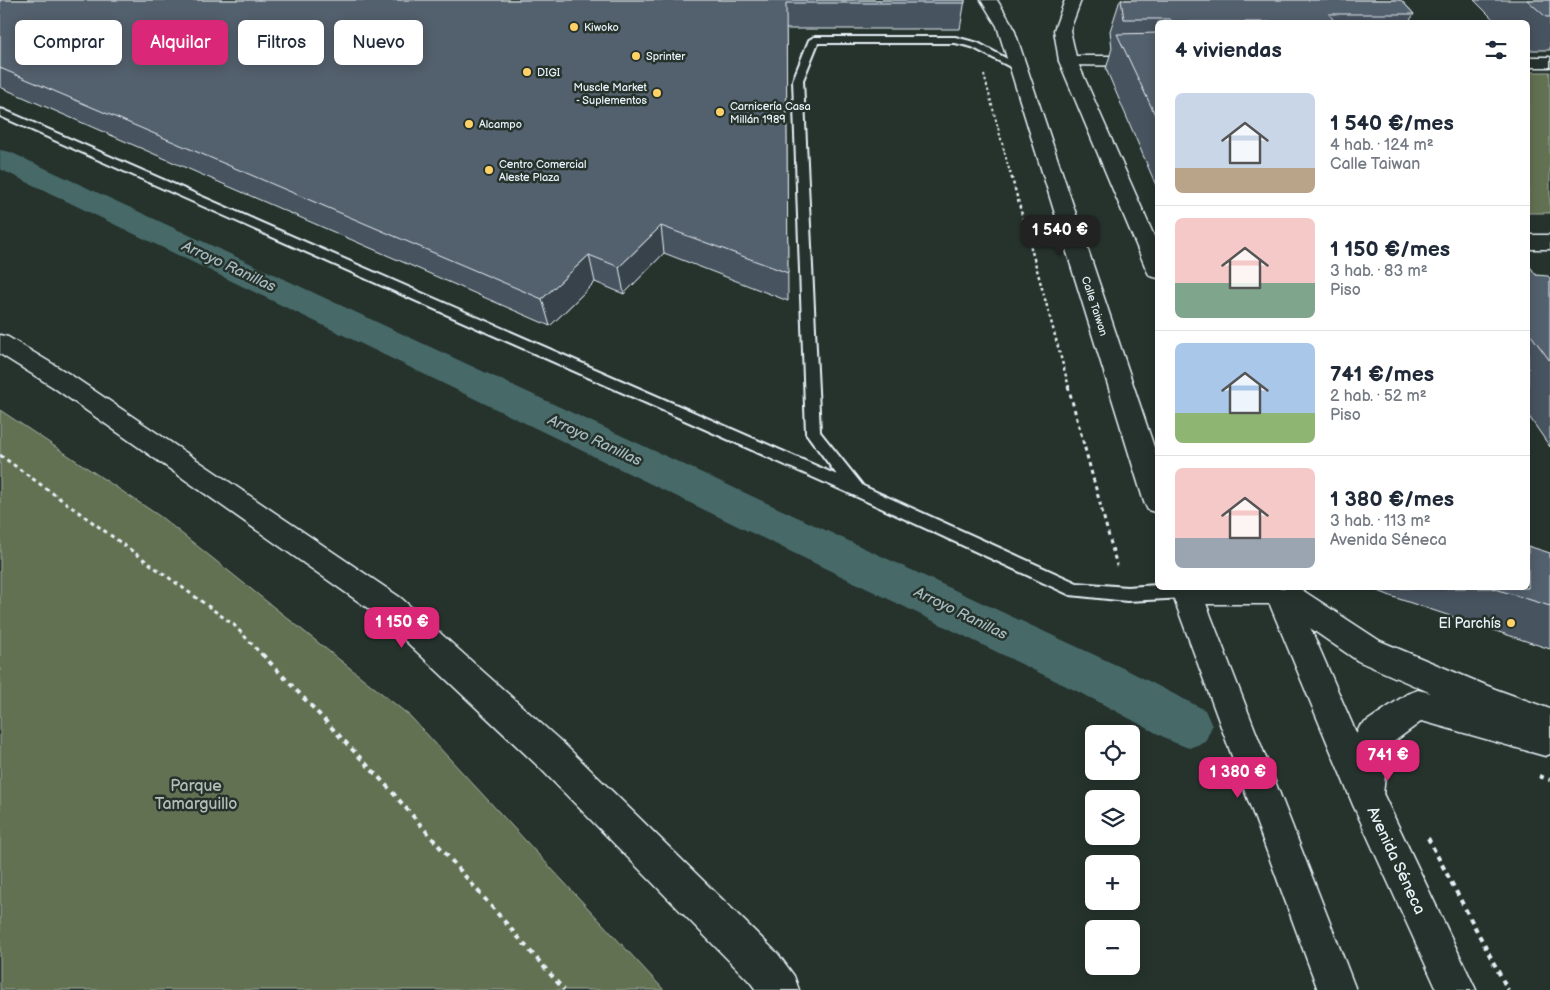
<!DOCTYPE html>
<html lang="es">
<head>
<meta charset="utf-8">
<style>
  :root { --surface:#fff; --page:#f6f6f7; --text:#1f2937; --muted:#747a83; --line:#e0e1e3; --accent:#db2777 }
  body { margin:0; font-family:"Balsamiq Sans",sans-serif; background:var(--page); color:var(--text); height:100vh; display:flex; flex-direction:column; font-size:19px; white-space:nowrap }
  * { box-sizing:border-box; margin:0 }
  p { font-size:16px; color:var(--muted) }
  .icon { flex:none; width:28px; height:28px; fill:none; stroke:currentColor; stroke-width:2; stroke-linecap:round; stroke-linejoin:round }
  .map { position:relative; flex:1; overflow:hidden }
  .panel { position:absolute; left:1155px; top:20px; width:375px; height:570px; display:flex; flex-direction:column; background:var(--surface); border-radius:8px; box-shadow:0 2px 12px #0003 }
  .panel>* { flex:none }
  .banner { position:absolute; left:15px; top:20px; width:475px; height:45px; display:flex; gap:10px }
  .controls { position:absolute; left:1085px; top:725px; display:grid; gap:10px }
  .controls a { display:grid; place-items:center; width:55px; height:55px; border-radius:8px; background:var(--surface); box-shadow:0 2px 12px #0003; font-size:25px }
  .price { position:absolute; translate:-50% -42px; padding:0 11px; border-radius:10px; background:var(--accent); color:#fff; font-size:16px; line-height:32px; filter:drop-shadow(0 1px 2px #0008) }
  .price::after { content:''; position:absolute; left:50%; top:30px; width:15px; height:11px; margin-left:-8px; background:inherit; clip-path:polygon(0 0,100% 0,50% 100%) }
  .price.current { background:#222; color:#fff }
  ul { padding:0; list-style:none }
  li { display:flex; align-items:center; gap:15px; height:125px; padding:0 20px }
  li+li { border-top:1px solid var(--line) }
  li span { display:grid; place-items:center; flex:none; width:140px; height:100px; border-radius:8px; color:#555 }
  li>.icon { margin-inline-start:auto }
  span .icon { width:60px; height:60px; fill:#fffc; stroke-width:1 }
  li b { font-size:21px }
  h2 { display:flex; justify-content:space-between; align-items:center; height:60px; padding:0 20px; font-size:21px }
  .chip { padding:0 18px; border-radius:8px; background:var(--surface); box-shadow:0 2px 12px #0003; font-size:18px; line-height:45px }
  .chip.current { background:var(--accent); color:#fff }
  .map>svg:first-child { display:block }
</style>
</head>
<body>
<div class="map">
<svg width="1550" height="990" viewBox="0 0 1550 990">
  <rect width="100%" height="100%" fill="#26332d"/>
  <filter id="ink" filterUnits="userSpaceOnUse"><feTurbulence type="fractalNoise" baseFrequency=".02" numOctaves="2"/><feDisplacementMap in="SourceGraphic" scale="10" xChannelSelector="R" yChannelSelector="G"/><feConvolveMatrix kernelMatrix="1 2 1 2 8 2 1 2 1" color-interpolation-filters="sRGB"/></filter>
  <g filter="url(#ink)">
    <g fill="#637152" stroke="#a6b1a5">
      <rect x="1528" y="72" width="22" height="141"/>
      <polygon points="0,410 161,517 410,716 664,990 0,990"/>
    </g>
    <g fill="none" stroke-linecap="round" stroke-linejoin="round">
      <polygon fill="#466a69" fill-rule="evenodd" points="0,150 10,152 1127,670 1205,710 1212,726 1205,742 1189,748 1173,742 1095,700 872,591 0,169"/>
      <defs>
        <polygon id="lane" points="814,37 955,37 978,43 1024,68 1022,70 1016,70 972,47 955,43 818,43 803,80 820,432 863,486 1077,583 1127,587 1158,585 1158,588 1192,588 1194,591 1192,596 1186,598 1127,601 1070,595 853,495 0,116 0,109 4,110 837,475 806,433 793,80 809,40"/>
        <g id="street">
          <polygon points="1068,56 1158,56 1158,66 1062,65 1059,61 1062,57"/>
          <rect x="1528" y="57" width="22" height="10"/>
          <rect x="1528" y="235" width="22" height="14"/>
          <polygon points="0,335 8,337 71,375 401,598 564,744 778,954 794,976 799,990 756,990 750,982 540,768 379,616 53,387 0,354"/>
          <polygon points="1173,588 1299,588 1380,641 1495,689 1550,709 1550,754 1545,756 1422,721 1388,746 1383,795 1378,807 1366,812 1354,807 1349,795 1355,737 1360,726 1407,694 1418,690 1431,693 1358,661 1275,604 1186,604 1175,600 1171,591"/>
        </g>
        <g id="secondary">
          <polygon points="981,0 997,0 1013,26 1158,459 1158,513 1148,510 1144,502 997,26"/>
          <polygon points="1065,0 1081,0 1070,30 1077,61 1158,245 1158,278 1150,276 1147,271 1059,61 1054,30"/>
          <polygon points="1170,588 1200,588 1356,990 1318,990"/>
          <polygon points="1263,588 1293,588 1378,783 1476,990 1437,990 1354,807"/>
        </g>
      </defs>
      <use href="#lane" stroke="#e8f1f8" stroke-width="4"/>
      <use href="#street" stroke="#e8f1f8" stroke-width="3"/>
      <use href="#secondary" stroke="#e8f1f8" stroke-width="3"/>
      <polyline stroke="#e8f1f8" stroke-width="2" stroke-dasharray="2.5 2.5" stroke-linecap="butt" points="984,75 1010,173"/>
      <polyline stroke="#e8f1f8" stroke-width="2.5" stroke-dasharray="3 3" stroke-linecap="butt" points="1010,171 1069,387"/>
      <g stroke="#e8f1f8" stroke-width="3" stroke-dasharray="4 4" stroke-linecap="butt">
        <polyline points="1068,386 1117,566"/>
        <polyline points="0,455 234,625 263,656"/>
      </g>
      <g stroke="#e8f1f8" stroke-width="4" stroke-dasharray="5 5" stroke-linecap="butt">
        <polyline points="262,654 386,785 564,990"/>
        <polyline points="1539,776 1550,780"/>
        <polyline points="1428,838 1508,990"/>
      </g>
      <use href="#lane" fill="#26332d" fill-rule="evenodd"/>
      <use href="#street" fill="#26332d" fill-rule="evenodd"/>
      <use href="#secondary" fill="#26332d" fill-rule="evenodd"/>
    </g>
    <g fill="#47535e" stroke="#e8f1f8">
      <polygon points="0,0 965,0 960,29 786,29 788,301 664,253 624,294 595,282 550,326 0,87"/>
      <polygon points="1120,0 1401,0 1414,14 1409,22 1158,22 1158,190 1106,69 1112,48 1110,31"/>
      <polygon points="1474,0 1550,0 1550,50 1528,50 1528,22 1496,22"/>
      <polygon points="1528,264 1536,275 1550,278 1550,447 1528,415"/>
      <polygon points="1550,553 1550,649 1393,597 1371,588 1528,588"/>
    </g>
    <g fill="#39434c" stroke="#e8f1f8">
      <polygon points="661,226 664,253 624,294 619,267"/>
      <polygon points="589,255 595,282 550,326 542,299"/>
    </g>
    <g fill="#52606d" stroke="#e8f1f8">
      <polygon points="0,0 965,0 965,3 786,3 788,273 661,226 619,267 589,255 542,299 0,68"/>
      <polygon points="1121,0 1401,0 1414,14 1329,14 1335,22 1172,22 1172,21 1170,19 1124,19"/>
      <polygon points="1527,0 1550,0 1550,17 1546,17"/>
      <polygon points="1158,33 1158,121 1117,34"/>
      <polygon points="1528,264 1536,275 1548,276 1550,278 1550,361 1528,331"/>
      <polygon points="1528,546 1550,553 1550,606 1492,588 1528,588"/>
    </g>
  </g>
  <g fill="#ffd166" stroke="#26332d" stroke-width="2">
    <circle cx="574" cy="27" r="5"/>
    <circle cx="636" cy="56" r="5"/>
    <circle cx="527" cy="72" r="5"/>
    <circle cx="657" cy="93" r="5"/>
    <circle cx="720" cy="112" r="5"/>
    <circle cx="469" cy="124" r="5"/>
    <circle cx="489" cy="170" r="5"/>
    <circle cx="1511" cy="623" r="5"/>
  </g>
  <g text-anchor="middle" stroke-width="5" stroke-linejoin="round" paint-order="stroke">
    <g font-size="11" fill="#e8f1f8" stroke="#26332d" text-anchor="start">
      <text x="584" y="31">Kiwoko</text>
      <text x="646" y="60">Sprinter</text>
      <text x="537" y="76">DIGI</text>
      <text x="647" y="91" text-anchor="end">Muscle Market<tspan x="647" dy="13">- Suplementos</tspan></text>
      <text x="730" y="110">Carnicería Casa<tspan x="730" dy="13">Millán 1989</tspan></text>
      <text x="479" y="128">Alcampo</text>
      <text x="499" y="168">Centro Comercial<tspan x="499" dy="13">Aleste Plaza</tspan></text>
    </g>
    <g font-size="11" fill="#e8f1f8" stroke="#26332d">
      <text transform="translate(1095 306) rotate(72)" y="4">Calle Taiwan</text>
    </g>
    <g font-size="14" fill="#e8f1f8" stroke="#26332d" text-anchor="end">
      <text x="1501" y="628">El Parchís</text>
    </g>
    <g font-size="15" font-style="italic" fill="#a7bbbf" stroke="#26332d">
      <text transform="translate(229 266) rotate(25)" y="5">Arroyo Ranillas</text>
      <text transform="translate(595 440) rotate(25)" y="5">Arroyo Ranillas</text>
      <text transform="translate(961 613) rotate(26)" y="5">Arroyo Ranillas</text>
    </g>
    <g font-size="16" fill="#b3beb6" stroke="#26332d">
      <text x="196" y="791">Parque<tspan x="196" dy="18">Tamarguillo</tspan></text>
    </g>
    <g font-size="16" fill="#e8f1f8" stroke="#26332d">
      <text transform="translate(1397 860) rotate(65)" y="6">Avenida Séneca</text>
    </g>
  </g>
</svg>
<div class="controls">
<a><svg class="icon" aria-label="locate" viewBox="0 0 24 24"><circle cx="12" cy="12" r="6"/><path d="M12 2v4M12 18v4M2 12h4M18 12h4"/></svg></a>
<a><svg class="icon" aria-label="layers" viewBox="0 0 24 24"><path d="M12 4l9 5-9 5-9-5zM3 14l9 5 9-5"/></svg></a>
<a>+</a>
<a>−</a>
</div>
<b class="price current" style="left:1060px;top:257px">1 540 €</b>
<b class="price" style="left:402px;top:649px">1 150 €</b>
<b class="price" style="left:1388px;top:782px">741 €</b>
<b class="price" style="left:1238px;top:799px">1 380 €</b>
<div class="banner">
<a class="chip">Comprar</a>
<a class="chip current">Alquilar</a>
<a class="chip">Filtros</a>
<a class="chip">Nuevo</a>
</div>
<section class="panel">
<h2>4 viviendas<svg class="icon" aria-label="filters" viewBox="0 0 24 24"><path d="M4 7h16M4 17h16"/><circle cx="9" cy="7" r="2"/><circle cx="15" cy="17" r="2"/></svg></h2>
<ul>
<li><span style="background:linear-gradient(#c9d6e8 75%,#b9a48a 0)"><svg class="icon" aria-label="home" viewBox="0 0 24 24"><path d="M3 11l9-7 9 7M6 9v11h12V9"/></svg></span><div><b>1 540 €/mes</b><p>4 hab. · 124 m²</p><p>Calle Taiwan</p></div></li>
<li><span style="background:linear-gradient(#f6c9c9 65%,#7fa58c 0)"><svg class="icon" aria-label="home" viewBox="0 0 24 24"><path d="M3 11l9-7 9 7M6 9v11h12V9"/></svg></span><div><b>1 150 €/mes</b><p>3 hab. · 83 m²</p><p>Piso</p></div></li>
<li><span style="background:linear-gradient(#a9c7e8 70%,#8fb573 0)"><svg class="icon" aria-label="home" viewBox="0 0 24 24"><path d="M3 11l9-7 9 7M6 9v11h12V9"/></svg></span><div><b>741 €/mes</b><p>2 hab. · 52 m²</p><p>Piso</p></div></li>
<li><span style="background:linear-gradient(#f6c9c9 70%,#9aa5b1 0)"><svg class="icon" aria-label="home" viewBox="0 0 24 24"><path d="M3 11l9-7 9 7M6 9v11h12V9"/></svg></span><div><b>1 380 €/mes</b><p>3 hab. · 113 m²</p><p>Avenida Séneca</p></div></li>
</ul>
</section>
</div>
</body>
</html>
